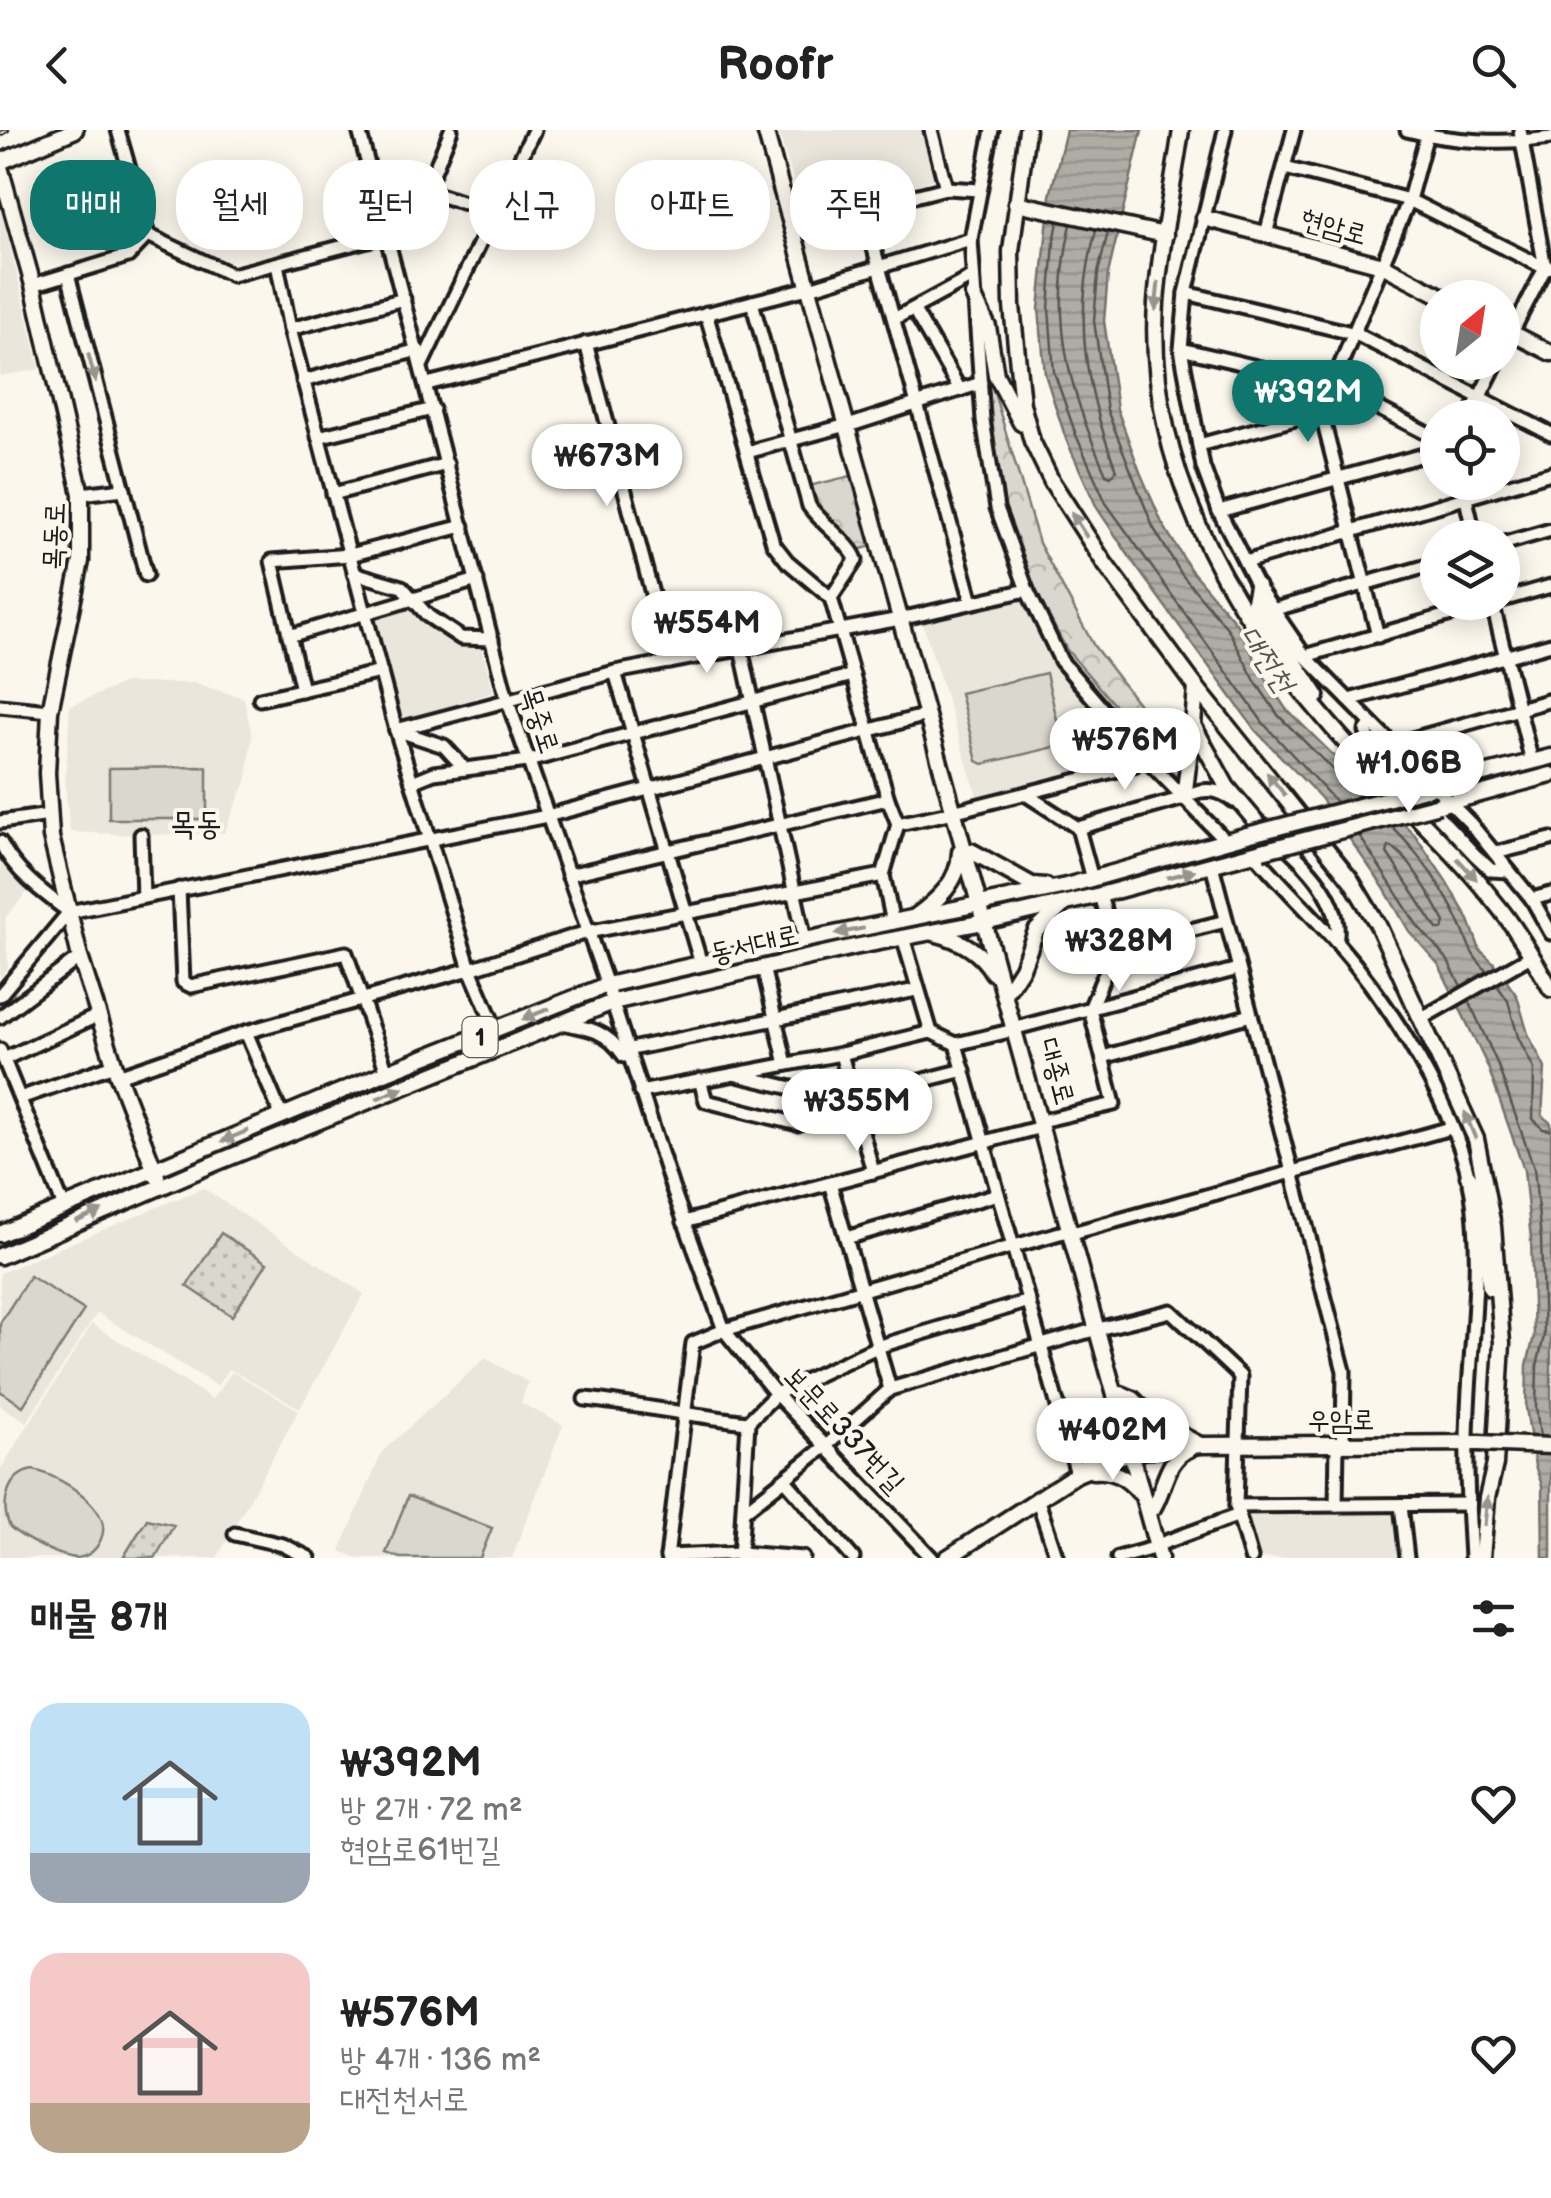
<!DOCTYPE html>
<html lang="ko">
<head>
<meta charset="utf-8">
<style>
  :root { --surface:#fff; --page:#f6f6f6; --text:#222; --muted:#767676; --accent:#0f766e }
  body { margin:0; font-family:"Balsamiq Sans","Poor Story",sans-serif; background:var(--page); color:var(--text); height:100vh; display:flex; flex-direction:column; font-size:38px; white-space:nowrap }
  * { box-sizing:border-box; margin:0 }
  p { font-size:32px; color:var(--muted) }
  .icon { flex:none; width:55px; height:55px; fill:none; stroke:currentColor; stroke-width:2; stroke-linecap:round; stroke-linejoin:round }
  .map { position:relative; height:1428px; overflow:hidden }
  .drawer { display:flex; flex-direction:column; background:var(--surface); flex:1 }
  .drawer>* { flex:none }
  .banner { position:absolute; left:30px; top:30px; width:1000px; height:90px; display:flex; gap:20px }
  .needle { width:65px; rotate:30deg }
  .tools { position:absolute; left:1420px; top:150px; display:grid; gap:20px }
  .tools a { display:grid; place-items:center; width:100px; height:100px; border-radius:50%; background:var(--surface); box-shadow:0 5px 25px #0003; font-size:50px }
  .price { position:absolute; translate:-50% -85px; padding:0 22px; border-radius:35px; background:#fff; color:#222; font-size:32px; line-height:65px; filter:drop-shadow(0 2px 5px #0008) }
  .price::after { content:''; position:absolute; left:50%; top:60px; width:30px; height:22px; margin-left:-15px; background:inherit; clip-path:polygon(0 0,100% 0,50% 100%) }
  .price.active { background:var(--accent); color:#fff }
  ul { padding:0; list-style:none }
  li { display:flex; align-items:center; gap:30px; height:250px; padding:0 30px }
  li span { display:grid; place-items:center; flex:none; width:280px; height:200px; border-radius:30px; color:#555 }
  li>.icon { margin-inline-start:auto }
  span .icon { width:120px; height:120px; fill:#fffc; stroke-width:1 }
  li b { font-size:42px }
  h2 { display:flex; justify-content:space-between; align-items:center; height:120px; padding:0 30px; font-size:42px }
  .tag { padding:0 35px; border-radius:40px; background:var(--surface); box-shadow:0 5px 25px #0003; font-size:35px; line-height:90px }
  .tag.active { background:var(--accent); color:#fff }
  header { display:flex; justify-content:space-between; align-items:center; height:130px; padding:0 30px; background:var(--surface); font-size:45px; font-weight:700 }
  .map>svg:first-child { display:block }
</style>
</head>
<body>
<header><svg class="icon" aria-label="back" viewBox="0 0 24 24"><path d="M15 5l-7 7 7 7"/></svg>Roofr<svg class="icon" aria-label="search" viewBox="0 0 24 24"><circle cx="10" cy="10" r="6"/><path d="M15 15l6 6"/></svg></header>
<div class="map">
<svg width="1551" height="1428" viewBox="0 0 1551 1428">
  <defs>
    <pattern id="grass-dots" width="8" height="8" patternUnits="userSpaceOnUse" patternTransform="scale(2.5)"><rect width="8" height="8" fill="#dad7ce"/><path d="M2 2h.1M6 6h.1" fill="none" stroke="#bab8b0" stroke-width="1.8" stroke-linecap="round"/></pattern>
    <pattern id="park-crowns" width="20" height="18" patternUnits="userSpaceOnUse" patternTransform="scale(2.5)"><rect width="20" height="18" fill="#dad7ce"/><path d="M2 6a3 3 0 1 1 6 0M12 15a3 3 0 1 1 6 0" fill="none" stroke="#bab8b0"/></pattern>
    <pattern id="water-rules" width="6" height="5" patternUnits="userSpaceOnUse" patternTransform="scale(2.5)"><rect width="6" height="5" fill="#afaca5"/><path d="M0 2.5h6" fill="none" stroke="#96938d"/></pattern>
  </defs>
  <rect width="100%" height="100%" fill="#fbf7ec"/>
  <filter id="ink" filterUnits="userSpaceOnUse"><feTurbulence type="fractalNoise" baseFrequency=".01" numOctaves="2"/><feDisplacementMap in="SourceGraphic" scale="20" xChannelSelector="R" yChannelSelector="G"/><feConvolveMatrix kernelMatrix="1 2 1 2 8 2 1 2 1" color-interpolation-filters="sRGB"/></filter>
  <g filter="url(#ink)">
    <g fill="#eae6dc">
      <polygon points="778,0 928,0 942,47 805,88"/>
      <polygon points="0,75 40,239 0,246"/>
      <polygon points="1023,465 1058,538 1130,622 1124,633 979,672 921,488"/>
      <polygon points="412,476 429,493 466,514 481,517 494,562 398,592 371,488"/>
      <polygon points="125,553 193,553 244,568 252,606 247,649 224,703 141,705 70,702 65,654 70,576"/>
      <polygon points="0,732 27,762 5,788 8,837 0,848"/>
      <polygon points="203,1058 364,1164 300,1278 229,1239 217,1256 97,1183 27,1292 0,1276 0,1143"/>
      <polygon points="92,1194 212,1269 232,1242 299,1280 217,1428 0,1428 0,1340"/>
      <polygon points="485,1228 528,1252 521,1273 563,1295 512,1428 357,1428 340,1421 382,1322"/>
      <polygon points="1246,1376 1394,1379 1400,1428 1259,1428"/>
    </g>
    <g fill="url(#grass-dots)" stroke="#7b7a75" stroke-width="2.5">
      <polygon points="221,1103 267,1133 232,1186 187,1156"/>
      <polygon points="147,1389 174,1395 155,1428 123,1428"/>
    </g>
    <g fill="url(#park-crowns)" stroke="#7b7a75" stroke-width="2.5">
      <polygon points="986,236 1039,413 1094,516 1182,631 1176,647 1067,520 1028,447 1001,368"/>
      <polygon points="864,343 883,413 854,421 822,395 804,357"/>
    </g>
    <g fill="#dad7ce" stroke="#7b7a75" stroke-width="2.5">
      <polygon points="1046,543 1063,615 983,634 977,631 960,563"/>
      <polygon points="207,637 207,689 109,689 109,638"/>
      <polygon points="30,1146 84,1180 23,1276 0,1261 0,1193"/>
      <path d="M33,1340C59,1345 115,1378 101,1409C97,1419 89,1426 78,1428C61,1428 23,1409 10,1397C0,1375 7,1344 33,1340Z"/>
      <polygon points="408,1366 492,1398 480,1428 400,1428 386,1423"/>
    </g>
    <polygon fill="url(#water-rules)" stroke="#74726e" stroke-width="2.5" points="1066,0 1142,0 1108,144 1104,191 1117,279 1140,342 1162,393 1190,439 1236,493 1264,546 1286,579 1415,705 1446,751 1469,790 1480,820 1493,832 1517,866 1528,904 1545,938 1542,986 1551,993 1551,1428 1543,1428 1542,1355 1535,1336 1526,1278 1527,1235 1534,1206 1531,1109 1524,1040 1488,937 1439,835 1409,801 1384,758 1321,668 1256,601 1135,435 1097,378 1066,309 1045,244 1039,179 1050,66"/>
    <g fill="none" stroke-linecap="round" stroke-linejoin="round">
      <g stroke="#575653" stroke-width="2.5">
        <polyline points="1058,92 1054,112 1049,179 1054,242 1076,305 1106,373 1264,594 1336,672"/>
        <path d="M1071,94C1049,188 1068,259 1106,344L1111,346L1116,340C1085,256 1072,188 1096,100"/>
        <polyline points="1108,102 1098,143 1094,191 1107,280 1153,397 1182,445 1228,499 1255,551 1278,585 1359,666"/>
        <path d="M1392,697C1419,723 1445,760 1460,794C1472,820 1467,820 1487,841"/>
        <polyline points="1359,705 1417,795 1447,829 1461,856"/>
        <path d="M1389,716C1408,722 1434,773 1445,792L1443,799H1437L1387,723Z"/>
        <polyline points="1497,855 1508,871 1518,907 1534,939 1533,989 1543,999 1551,1000"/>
        <polyline points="1469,871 1497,933 1534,1038 1541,1109 1544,1206 1537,1236 1536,1277 1540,1306"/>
      </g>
      <defs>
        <g id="minor">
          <polyline points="118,0 148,105"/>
          <polyline points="359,0 507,569 607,855 672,1057 724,1200 776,1264 932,1428"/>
          <polyline points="931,0 946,58"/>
          <polyline points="992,0 971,109 983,290 997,378 1027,460 1061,531 1142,625 1226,711"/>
          <polyline points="1225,0 1186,163 1181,219 1203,337 1219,381 1257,456 1305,526 1470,693 1532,769 1551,803"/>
          <path d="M1407,0C1452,12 1505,14 1551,8"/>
          <polyline points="1285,38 1409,70 1545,138 1551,137"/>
          <polyline points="371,45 426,61 451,0"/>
          <polyline points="426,61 494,82"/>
          <polyline points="1266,104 1294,0"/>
          <polyline points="277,134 290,199 396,600 470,839 496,900"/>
          <polyline points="68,144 146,445"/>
          <polyline points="33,155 128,126 148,105 232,145 387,105"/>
          <polyline points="1186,163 1356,204 1551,304"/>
          <path d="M752,172L809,376C821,393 853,416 856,430L831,468"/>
          <polyline points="914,180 960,260"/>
          <polyline points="706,183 773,413 787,431 831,468 888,669 898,694 883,745 893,793"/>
          <polyline points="894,189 972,147"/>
          <polyline points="290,199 404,169"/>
          <polyline points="586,213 670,532"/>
          <polyline points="1181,219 1333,255 1438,309"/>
          <polyline points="1502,222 1545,138 1520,0"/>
          <polyline points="422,234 534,0"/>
          <polyline points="303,251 418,220"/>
          <polyline points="427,254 816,156 971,109"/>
          <polyline points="1469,288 1497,232"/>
          <polyline points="854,294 981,253"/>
          <polyline points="318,307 433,279"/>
          <polyline points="1199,315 1321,282"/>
          <polyline points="747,322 847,295"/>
          <polyline points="1462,352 1475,408"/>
          <polyline points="81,364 124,359"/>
          <polyline points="333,364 447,334"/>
          <polyline points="1219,381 1438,321"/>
          <polyline points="1502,414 1551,400"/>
          <polyline points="1245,432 1551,343"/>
          <polyline points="354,443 402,457 428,486 461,508 492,509"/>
          <polyline points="1502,470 1551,456"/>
          <polyline points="972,472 863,79 946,58 979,60"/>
          <polyline points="1492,472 1532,632"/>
          <polyline points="1272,480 1438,433"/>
          <polyline points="289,506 477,450"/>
          <polyline points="1378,506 1321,282 1409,70 1428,0"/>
          <polyline points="741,518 805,810"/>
          <polyline points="1305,526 1493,472"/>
          <polyline points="615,542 701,834"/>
          <polyline points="302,560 272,431 350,425 463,396"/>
          <polyline points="260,569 381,542"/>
          <polyline points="1349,570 1551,514"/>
          <polyline points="0,576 50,581"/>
          <polyline points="1371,594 1366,601 1371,614 1475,725 1491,740 1509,741"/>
          <polyline points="396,600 615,542 900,489 1027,460"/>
          <polyline points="396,600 444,616 465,639"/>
          <polyline points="1391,615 1551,570"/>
          <polyline points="412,652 434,643 528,631 853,545"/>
          <polyline points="1027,665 1078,698 1092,749"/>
          <polyline points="960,680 1133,636 1142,625"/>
          <path d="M1248,683C1282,714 1347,760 1336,812"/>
          <polyline points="0,692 50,685"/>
          <polyline points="898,694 954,682"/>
          <path d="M1078,698L1184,668C1200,657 1219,658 1234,671"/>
          <polyline points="141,705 143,767"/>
          <path d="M0,712C16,743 41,761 69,782"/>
          <polyline points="1495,723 1551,709"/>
          <path d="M1255,724C1281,755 1310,782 1337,813C1391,874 1459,983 1472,1064C1484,1146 1467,1232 1467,1314C1466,1352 1469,1390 1471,1428"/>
          <polyline points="1212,735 1344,1241 1343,1314"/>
          <polyline points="568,745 888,669"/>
          <polyline points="179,759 183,852 191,856 346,823 387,942"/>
          <polyline points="1532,769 1551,764"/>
          <polyline points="69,782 547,686 927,585"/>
          <polyline points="903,807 931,902 956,914 1077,1344"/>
          <polyline points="1115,819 1226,791"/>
          <polyline points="763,837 786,934"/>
          <polyline points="0,865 69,782"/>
          <polyline points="0,887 80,827"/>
          <polyline points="1422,888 1531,826"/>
          <path d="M561,893C590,898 607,901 624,926"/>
          <polyline points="1020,897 1238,839"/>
          <polyline points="246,902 282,987"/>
          <polyline points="956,914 1014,900"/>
          <polyline points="0,920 64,1077"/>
          <polyline points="626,920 916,860"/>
          <polyline points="841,924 873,1042"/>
          <polyline points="1103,927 1251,885"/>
          <polyline points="4,929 99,885"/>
          <polyline points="737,945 855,973"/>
          <polyline points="118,946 246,902 470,839 587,802 883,745"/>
          <polyline points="700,950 706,971 798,994 808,962"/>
          <polyline points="640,962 841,924 931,902"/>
          <polyline points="20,968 114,935"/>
          <polyline points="853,968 964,940"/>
          <polyline points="1045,990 1114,974 1090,879 1115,819 1100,765"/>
          <polyline points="830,1053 890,1259"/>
          <polyline points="684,1092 1041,997"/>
          <polyline points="846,1108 998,1064"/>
          <polyline points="1102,1198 1171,1181 1240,1246 1236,1376 1251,1428"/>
          <path d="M585,1269C640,1275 693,1286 748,1292"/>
          <polyline points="748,1292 776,1264 877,1217 1029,1171"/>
          <polyline points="785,1350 853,1428"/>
          <polyline points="1037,1368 1057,1428"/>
          <polyline points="1336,1375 1337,1314"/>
          <polyline points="1401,1375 1407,1428"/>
          <polyline points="1236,1376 1469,1374"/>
          <polyline points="744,1381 826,1316 890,1259 1097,1199"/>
          <polyline points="235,1404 283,1415 309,1428"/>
          <polyline points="1163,1413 1239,1385"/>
          <polyline points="667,1426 741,1423 803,1428"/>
          <polyline points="667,1428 693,1213 724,1200 1070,1100 1076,1102 1451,998"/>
          <polyline points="740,1428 748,1292"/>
          <polyline points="1118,1428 1157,1417"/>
        </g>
        <g id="major">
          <polyline points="765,0 1160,1428"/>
          <polyline points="1027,0 1011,121 1012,176 1022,274 1032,311 1052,352 1105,434 1196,557 1351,750 1378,795 1476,1009 1493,1096 1502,1213 1495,1334 1487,1368 1482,1428"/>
          <path d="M1181,0C1173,57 1160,116 1156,173C1145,350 1243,502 1358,626C1402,674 1452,718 1493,770C1516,797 1533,828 1551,859"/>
          <polyline points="0,32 75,0"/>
          <polyline points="0,37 33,155 81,364 81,431 50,581 47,643 51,707 80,827 118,946 157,1046"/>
          <polyline points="1016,73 1165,105"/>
          <polyline points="1204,88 1382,135 1445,168"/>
          <polyline points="973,165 988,197 996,245 1021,293"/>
          <polyline points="1502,198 1551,223"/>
          <polyline points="1257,456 1254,471 1317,566"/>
          <polyline points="1196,557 1193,595 1227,657 1254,689"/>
          <polyline points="1425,659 1551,627"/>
          <polyline points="1184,668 1193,595"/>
          <polyline points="1439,675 1551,645"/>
          <polyline points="971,721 1032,755 1046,756"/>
          <path d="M915,787C938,770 959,752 960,722"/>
          <path d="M934,803C958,809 981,821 993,843"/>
          <polyline points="1009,858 1022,838 1036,801 1062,776"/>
          <polyline points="1468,1046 1479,1061 1490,1158"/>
          <polyline points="0,1104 387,942 607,855 805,810 1066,756 1247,705"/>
          <polyline points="0,1126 213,1034 613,872 854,817 984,792 1100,765 1262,721"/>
          <polyline points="1121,1264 1133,1269 1155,1291 1200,1315"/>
          <polyline points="1081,1340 1104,1314 1116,1277"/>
          <path d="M1093,1341C1112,1339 1126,1347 1139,1362"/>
          <path d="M1153,1378C1166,1356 1165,1329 1191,1318"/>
          <polyline points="947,1428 1077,1344 1131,1322 1201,1315 1479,1313"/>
        </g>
      </defs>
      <use href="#minor" stroke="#1c1c1c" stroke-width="19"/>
      <use href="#major" stroke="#1c1c1c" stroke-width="21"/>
      <use href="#minor" stroke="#fbf7ec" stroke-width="11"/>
      <use href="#major" stroke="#fbf7ec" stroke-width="14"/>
      <defs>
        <polyline id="rail" points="0,4 7,0"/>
      </defs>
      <use href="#rail" stroke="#1c1c1c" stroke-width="6"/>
      <use href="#rail" stroke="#fbf7ec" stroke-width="2.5" stroke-dasharray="8" stroke-linecap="butt"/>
      <defs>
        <g id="major-bridge">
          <polyline points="1247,705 1425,659"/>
          <polyline points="1262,721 1439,675"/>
          <polyline points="1479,1313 1551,1316"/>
        </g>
      </defs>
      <use href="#major-bridge" stroke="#1c1c1c" stroke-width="21" stroke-linecap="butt"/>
      <use href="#major-bridge" stroke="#fbf7ec" stroke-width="14"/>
    </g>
    <defs><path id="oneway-solid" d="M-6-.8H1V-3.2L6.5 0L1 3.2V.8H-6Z" transform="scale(2.5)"/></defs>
    <g fill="#97948e">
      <use href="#oneway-solid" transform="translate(1157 166) rotate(96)"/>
      <use href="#oneway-solid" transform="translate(92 238) rotate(75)"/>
      <use href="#oneway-solid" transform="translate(1079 395) rotate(-123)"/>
      <use href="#oneway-solid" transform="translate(1276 654) rotate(-129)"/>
      <use href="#oneway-solid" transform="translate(1467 739) rotate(48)"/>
      <use href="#oneway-solid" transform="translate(1181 744) rotate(-15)"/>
      <use href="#oneway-solid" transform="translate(850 801) rotate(169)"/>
      <use href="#oneway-solid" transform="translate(536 884) rotate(158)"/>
      <use href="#oneway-solid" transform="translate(390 963) rotate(-23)"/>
      <use href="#oneway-solid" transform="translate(1470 995) rotate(-112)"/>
      <use href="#oneway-solid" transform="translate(235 1006) rotate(157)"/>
      <use href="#oneway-solid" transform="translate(89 1086) rotate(-24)"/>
      <use href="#oneway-solid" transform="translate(1486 1381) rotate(-84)"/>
    </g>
  </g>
  <g text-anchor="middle" stroke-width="8" stroke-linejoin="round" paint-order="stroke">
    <rect fill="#fbf7ec" stroke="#5f5e5a" stroke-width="2.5" x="462.5" y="887" width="35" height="40" rx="8"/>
    <g font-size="25" font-weight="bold" fill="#1c1c1c">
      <text x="480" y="916">1</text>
    </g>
    <g font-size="28" fill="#1c1c1c" stroke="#fbf7ec">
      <text transform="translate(1334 96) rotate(15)" y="10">현암로</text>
      <text transform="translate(53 406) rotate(-88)" y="10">목동로</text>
      <text transform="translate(541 590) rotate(72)" y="10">목중로</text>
      <text transform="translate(754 813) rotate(-13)" y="10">동서대로</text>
      <text transform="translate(1058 941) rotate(75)" y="10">대종로</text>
      <text x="1341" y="1299">우암로</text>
      <text transform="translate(845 1299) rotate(47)" y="10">보문로337번길</text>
    </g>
    <g font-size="30" font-style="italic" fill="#575653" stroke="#fbf7ec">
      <text transform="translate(1267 529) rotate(56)" y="10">대전천</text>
    </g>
    <g font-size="32" fill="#1c1c1c" stroke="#fbf7ec">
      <text x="196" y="704">목동</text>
    </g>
  </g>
</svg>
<div class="tools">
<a><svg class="needle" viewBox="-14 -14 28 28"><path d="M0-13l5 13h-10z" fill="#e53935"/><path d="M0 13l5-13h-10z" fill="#767676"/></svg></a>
<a><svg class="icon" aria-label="locate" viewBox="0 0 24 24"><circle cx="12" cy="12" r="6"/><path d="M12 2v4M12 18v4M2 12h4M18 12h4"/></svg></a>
<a><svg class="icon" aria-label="layers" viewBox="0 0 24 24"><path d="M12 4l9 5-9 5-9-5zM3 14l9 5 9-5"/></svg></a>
</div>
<b class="price active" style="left:1308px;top:315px">₩392M</b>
<b class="price" style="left:607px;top:379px">₩673M</b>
<b class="price" style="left:707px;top:546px">₩554M</b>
<b class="price" style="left:1125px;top:663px">₩576M</b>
<b class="price" style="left:1409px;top:686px">₩1.06B</b>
<b class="price" style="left:1119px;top:864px">₩328M</b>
<b class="price" style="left:857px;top:1024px">₩355M</b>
<b class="price" style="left:1113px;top:1353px">₩402M</b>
<div class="banner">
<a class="tag active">매매</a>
<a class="tag">월세</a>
<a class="tag">필터</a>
<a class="tag">신규</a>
<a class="tag">아파트</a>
<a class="tag">주택</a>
</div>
</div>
<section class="drawer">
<h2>매물 8개<svg class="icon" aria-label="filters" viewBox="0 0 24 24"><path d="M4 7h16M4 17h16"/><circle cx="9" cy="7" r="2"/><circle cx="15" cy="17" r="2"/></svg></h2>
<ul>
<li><span style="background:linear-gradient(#bfe0f5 75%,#9aa5b1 0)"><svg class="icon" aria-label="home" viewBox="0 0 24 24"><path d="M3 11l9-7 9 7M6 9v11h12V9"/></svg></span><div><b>₩392M</b><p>방 2개 · 72 m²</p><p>현암로61번길</p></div><svg class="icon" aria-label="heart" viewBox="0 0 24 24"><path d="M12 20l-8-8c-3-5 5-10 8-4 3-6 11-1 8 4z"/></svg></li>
<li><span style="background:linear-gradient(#f6c9c9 75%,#b9a48a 0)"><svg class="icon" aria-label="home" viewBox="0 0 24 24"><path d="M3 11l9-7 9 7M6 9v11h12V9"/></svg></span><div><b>₩576M</b><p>방 4개 · 136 m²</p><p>대전천서로</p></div><svg class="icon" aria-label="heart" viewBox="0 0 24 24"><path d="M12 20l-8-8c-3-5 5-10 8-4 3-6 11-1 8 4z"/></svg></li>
</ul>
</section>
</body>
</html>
